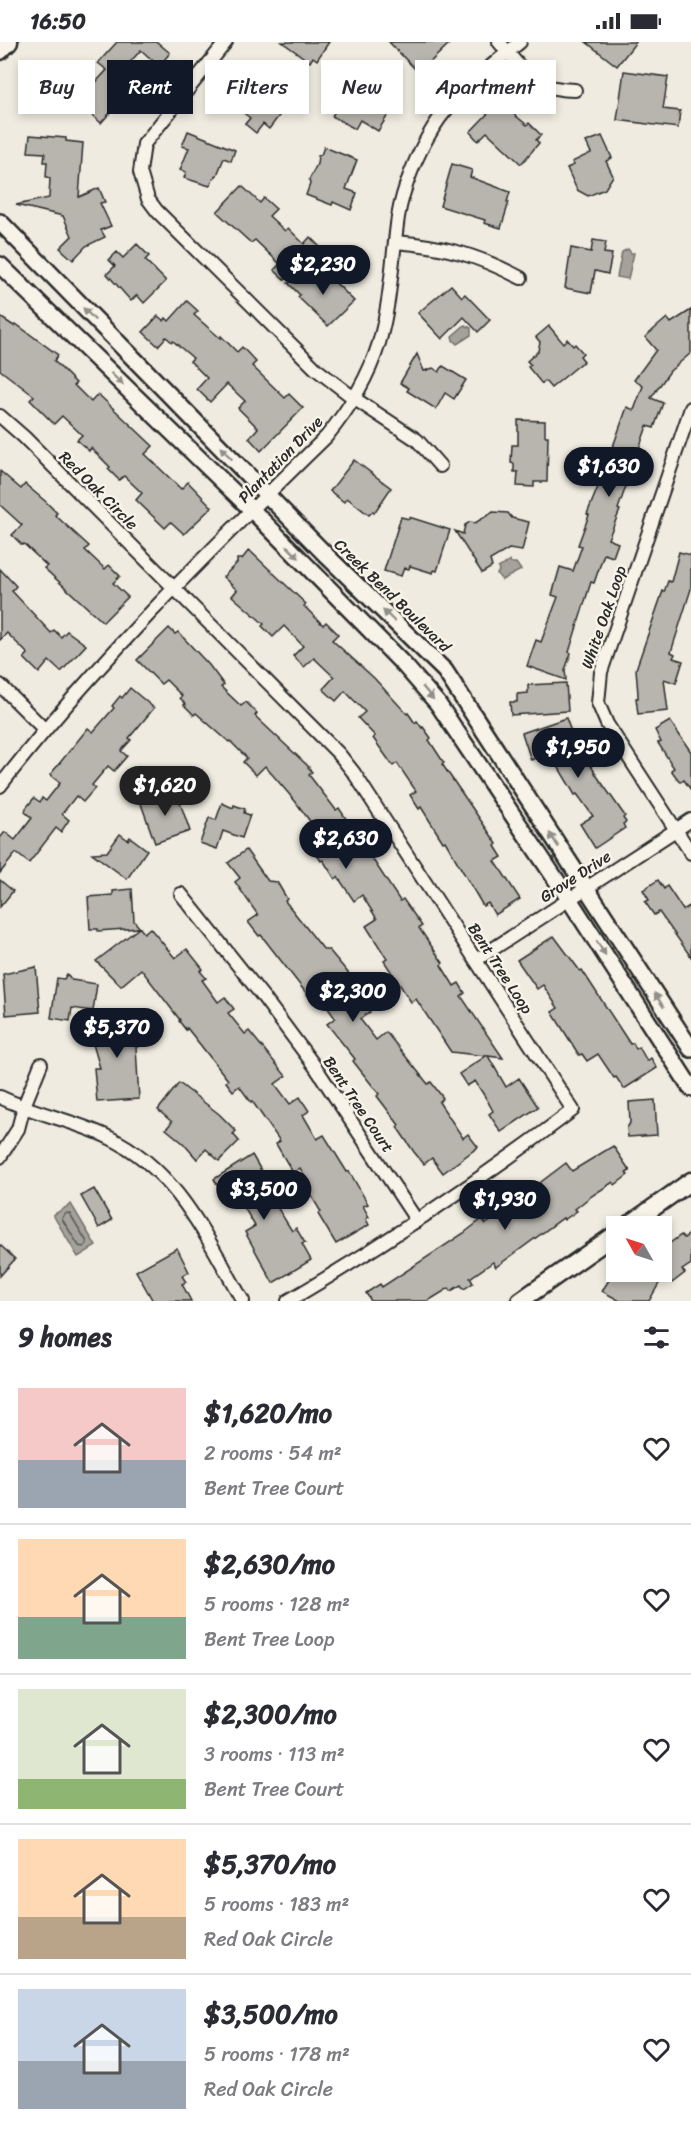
<!DOCTYPE html>
<html lang="en">
<head>
<meta charset="utf-8">
<style>
  :root { --surface:#fff; --page:#f7f7f7; --text:#2b2b33; --muted:#7c7c81; --line:#e1e1e2; --accent:#111827 }
  body { margin:0; font-family:Sriracha,sans-serif; background:var(--page); color:var(--text); height:100vh; display:flex; flex-direction:column; font-size:22px; white-space:nowrap }
  * { box-sizing:border-box; margin:0 }
  p { font-size:20px; color:var(--muted) }
  .icon { flex:none; width:33px; height:33px; fill:none; stroke:currentColor; stroke-width:2; stroke-linecap:round; stroke-linejoin:round }
  .map { position:relative; height:1259px; overflow:hidden }
  .details { display:flex; flex-direction:column; background:var(--surface); flex:1 }
  .details>* { flex:none }
  .top-card { position:absolute; left:18px; top:18px; width:656px; height:54px; display:flex; gap:12px }
  .needle { width:39px; rotate:309deg }
  .buttons { position:absolute; left:606px; top:1174px; display:grid; gap:12px }
  .buttons a { display:grid; place-items:center; width:66px; height:66px; border-radius:0px; background:var(--surface); box-shadow:0 3px 9px #0003; font-size:30px }
  .price { position:absolute; translate:-50% -51px; padding:0 14px; border-radius:21px; background:var(--accent); color:#fff; font-size:20px; line-height:39px; filter:drop-shadow(0 2px 3px #0008) }
  .price::after { content:''; position:absolute; left:50%; top:36px; width:18px; height:14px; margin-left:-9px; background:inherit; clip-path:polygon(0 0,100% 0,50% 100%) }
  .price.selected { background:#222; color:#fff }
  ul { padding:0; list-style:none }
  li { display:flex; align-items:center; gap:18px; height:150px; padding:0 18px }
  li+li { border-top:2px solid var(--line) }
  li span { display:grid; place-items:center; flex:none; width:168px; height:120px; border-radius:0px; color:#555 }
  li>.icon { margin-inline-start:auto }
  span .icon { width:72px; height:72px; fill:#fffc; stroke-width:1 }
  li b { font-size:26px }
  h2 { display:flex; justify-content:space-between; align-items:center; height:72px; padding:0 18px; font-size:26px }
  .tag { padding:0 21px; border-radius:0px; background:var(--surface); box-shadow:0 3px 9px #0003; font-size:21px; line-height:54px }
  .tag.selected { background:var(--accent); color:#fff }
  .status { display:flex; justify-content:space-between; align-items:center; height:42px; padding:0 30px; background:var(--surface); direction:ltr }
  .status svg { height:16px; fill:currentColor }
  .map>svg:first-child { display:block }
</style>
</head>
<body>
<div class="status"><b>16:50</b><svg viewBox="0 0 49 12"><path d="M0 12V9h3v3zM5 12V6h3v6zM10 12V3h3v9zM15 12V0h3v12zM26 1h20v11H26zM47 4h2v5h-2z"/></svg></div>
<div class="map">
<svg width="691" height="1259" viewBox="0 0 691 1259">
  <rect width="100%" height="100%" fill="#efebe0"/>
  <filter id="ink" filterUnits="userSpaceOnUse"><feTurbulence type="fractalNoise" baseFrequency=".0167" numOctaves="2"/><feDisplacementMap in="SourceGraphic" scale="12" xChannelSelector="R" yChannelSelector="G"/><feConvolveMatrix kernelMatrix="1 2 1 2 8 2 1 2 1" color-interpolation-filters="sRGB"/></filter>
  <g filter="url(#ink)">
    <g fill="#a4a29a" stroke="#74726e" stroke-width="1.5">
      <polygon points="628,207 631,211 634,211 628,237 617,235 622,210"/>
      <polygon points="465,283 471,286 471,293 457,302 453,298 452,294"/>
      <polygon points="510,519 511,521 516,521 521,528 502,538 497,532 499,529 498,526"/>
      <polygon points="71,1162 96,1204 78,1215 53,1173"/>
    </g>
    <g fill="none" stroke-linecap="round" stroke-linejoin="round">
      <polygon stroke="#5b5b57" stroke-width="1.5" points="67,1171 70,1172 87,1200 86,1203 83,1205 79,1204 62,1177 63,1174"/>
    </g>
    <g fill="#b8b5ae" stroke="#2b2b2b" stroke-width="1.5">
      <polygon points="117,0 157,0 170,11 159,24 141,8 124,27 128,31 117,43 126,53 101,81 86,68 85,70 80,65 78,67 62,53 72,41 86,51 107,28 98,21"/>
      <polygon points="282,0 329,0 317,18 313,15 310,20"/>
      <polygon points="389,0 451,0 426,24 423,20 415,27"/>
      <polygon points="586,0 636,0 617,24"/>
      <polygon points="359,29 387,46 375,65 388,73 378,89 360,78 355,87 332,74"/>
      <polygon points="624,29 668,35 663,67 680,69 678,86 617,78"/>
      <polygon points="261,30 287,49 275,65 282,70 269,87 263,82 256,91 245,82 250,76 236,65 238,63 235,60 257,31"/>
      <polygon points="499,60 527,83 529,81 541,93 536,98 539,101 521,122 487,90 478,99 470,90"/>
      <polygon points="188,89 235,108 231,119 224,116 217,133 213,137 210,144 184,136 186,130 180,128 189,106 182,104"/>
      <polygon points="30,93 66,96 66,99 83,101 79,155 99,146 105,160 100,161 111,184 101,188 105,195 86,204 73,218 60,206 72,194 63,174 16,163 49,156 50,136 46,135 47,120 44,120 45,111 28,110"/>
      <polygon points="602,94 612,116 606,119 613,134 605,147 588,154 577,148 567,126 574,123 572,120 591,111 586,100"/>
      <polygon points="324,105 357,118 346,147 357,151 351,168 333,160 332,163 306,153 310,142 309,138 317,122 318,114 321,113"/>
      <polygon points="452,122 472,128 470,135 510,150 507,160 509,160 501,186 484,181 485,178 440,164"/>
      <polygon points="242,144 260,161 264,156 276,167 269,174 285,189 288,186 304,202 310,195 319,204 285,238 274,228 280,222 255,198 251,201 217,170"/>
      <polygon points="593,198 606,200 604,211 612,212 608,232 595,229 591,251 565,246 571,206 591,210"/>
      <polygon points="137,202 149,214 145,218 166,239 144,261 137,253 131,259 107,232 115,224 109,218 117,210 123,216"/>
      <polygon points="328,228 334,232 332,237 354,259 328,284 298,255 300,253 288,241"/>
      <polygon points="451,243 462,255 465,252 490,278 478,290 464,275 442,297 418,271"/>
      <polygon points="187,259 198,269 194,273 220,296 221,294 237,310 242,305 256,320 252,324 285,356 289,352 303,366 261,409 249,396 258,386 238,366 245,359 227,342 210,360 197,347 207,336 190,319 193,316 173,299 172,300 166,295 158,304 143,290 158,274 164,279 166,276 169,279"/>
      <polygon points="691,268 691,311 670,329 651,356 663,361 654,386 647,384 618,467 620,468 608,497 618,501 613,515 604,512 594,541 591,540 569,610 571,611 565,628 566,638 527,624 536,598 541,600 558,555 552,553 560,525 573,529 582,504 578,503 589,473 587,472 600,440 586,435 594,408 610,413 627,365 634,368 643,344 634,338 656,308 645,295 667,276 671,281"/>
      <polygon points="0,275 14,284 16,282 58,313 54,319 76,341 74,343 91,360 98,352 153,404 145,412 181,447 188,440 212,465 184,492 171,480 165,486 136,458 142,451 124,434 119,438 108,427 110,425 91,406 89,409 77,398 82,393 62,374 54,382 30,358 34,354 0,328"/>
      <polygon points="549,284 563,301 567,297 573,304 575,302 583,311 580,314 584,319 551,346 545,339 542,342 528,325 531,323 527,319 538,309 540,300 536,295"/>
      <polygon points="417,312 424,329 433,326 439,330 443,324 466,338 454,357 445,351 436,367 407,349 409,346 400,341"/>
      <polygon points="518,378 545,379 545,394 548,394 547,440 534,440 534,445 517,444 518,430 514,430 514,422 511,421 512,403 518,403"/>
      <polygon points="354,418 391,446 374,471 373,469 369,473 347,456 344,460 330,449"/>
      <polygon points="0,429 21,447 25,442 45,459 57,471 55,473 89,504 85,508 105,527 109,523 120,534 113,541 128,555 103,580 44,526 47,524 24,502 22,503 12,493 22,483 0,463"/>
      <polygon points="493,470 508,471 512,476 529,480 522,509 509,507 490,518 492,525 482,531 455,489 463,492 465,483 470,480 475,481"/>
      <polygon points="401,475 409,477 409,475 450,488 437,529 434,528 433,531 410,524 409,527 404,526 401,534 384,529"/>
      <polygon points="249,508 306,562 304,564 323,583 326,580 338,592 332,598 374,636 407,672 408,671 415,681 417,679 422,686 423,685 431,696 429,698 444,721 442,722 497,802 495,804 502,815 495,819 520,857 495,873 488,861 483,864 445,799 443,800 421,765 419,767 410,753 416,749 397,721 393,724 373,696 375,694 358,676 365,670 345,649 336,659 323,647 334,635 314,616 304,625 293,614 303,604 284,584 273,595 262,584 264,582 232,554 237,548 223,535 237,521 237,517 242,517"/>
      <polygon points="679,510 691,513 691,547 671,610 675,612 673,616 683,619 676,641 664,637 668,669 638,672 636,656 638,656 638,652 636,627 663,549 664,550 668,539 671,540"/>
      <polygon points="0,527 16,544 12,549 51,591 54,588 61,595 67,589 86,603 61,630 49,619 39,631 24,616 28,612 7,591 0,598"/>
      <polygon points="169,586 175,592 178,590 209,623 224,643 221,645 241,664 246,660 257,671 255,674 309,725 308,726 312,730 309,733 336,768 339,766 400,859 403,857 422,884 419,886 443,921 441,923 454,944 459,941 465,951 461,954 503,1016 488,1014 506,1045 519,1036 538,1065 501,1090 489,1072 493,1069 487,1058 475,1039 467,1044 459,1032 486,1014 451,1010 416,957 411,960 384,919 387,917 366,884 377,877 362,853 354,859 338,835 335,837 323,818 321,819 315,810 322,805 310,789 312,782 295,759 265,724 256,733 243,720 247,716 230,699 229,700 196,671 194,673 184,663 186,662 180,656 182,654 166,638 161,642 137,618"/>
      <polygon points="566,641 568,669 511,673 510,660 517,660 517,652 528,651 528,643"/>
      <polygon points="130,646 154,666 129,696 131,698 121,709 127,714 114,729 108,724 92,743 95,746 83,760 76,754 62,772 69,778 61,790 56,786 29,821 16,811 0,831 0,796 5,790 15,798 32,776 25,770 26,766 34,756 40,760 42,756 46,759 60,741 50,733 88,686 93,690 114,666 112,664 120,654 122,656"/>
      <polygon points="566,676 577,706 580,705 597,734 625,774 623,776 626,780 623,782 625,786 595,806 580,782 593,774 577,752 575,753 550,711 531,718 522,691"/>
      <polygon points="670,679 691,710 691,748 684,738 680,740 671,728 674,726 658,701 661,700 655,688"/>
      <polygon points="176,749 190,789 155,801 140,759 156,753 157,756"/>
      <polygon points="222,761 233,766 234,763 245,767 244,771 250,773 242,796 223,789 217,807 200,801 209,776 216,778"/>
      <polygon points="120,792 128,798 130,795 147,808 127,837 92,811 107,810"/>
      <polygon points="246,808 268,839 277,840 287,857 285,859 324,908 329,908 349,932 346,935 370,970 360,977 376,998 386,990 428,1042 431,1040 443,1056 439,1060 463,1096 468,1092 478,1105 443,1131 432,1116 424,1122 414,1110 397,1085 399,1083 377,1054 379,1052 353,1019 355,1017 327,982 335,976 320,955 313,960 261,893 259,894 248,880 258,873 235,840 240,836 228,821"/>
      <polygon points="0,838 13,849 0,865"/>
      <polygon points="658,838 664,847 667,844 683,868 691,863 691,915 659,870 654,873 645,860 649,858 643,848"/>
      <polygon points="132,847 134,879 144,891 150,886 175,916 187,907 203,927 200,929 206,936 202,938 218,960 225,955 234,967 228,971 245,992 249,989 286,1034 275,1042 290,1062 300,1055 309,1069 303,1073 317,1097 324,1093 347,1130 349,1129 368,1162 363,1164 369,1175 366,1177 369,1183 336,1202 318,1172 321,1170 308,1148 312,1146 300,1126 293,1131 276,1102 280,1099 252,1059 251,1060 239,1044 233,1049 226,1040 228,1038 187,986 186,988 179,979 180,978 141,927 121,944 96,919 139,886 98,889 98,887 90,887 88,855 113,853 113,849"/>
      <polygon points="554,894 580,929 582,928 630,1002 633,1001 636,1007 639,1005 647,1019 651,1016 657,1026 624,1047 616,1035 614,1036 598,1012 587,1019 582,1012 579,1013 552,970 558,966 543,943 537,947 517,918"/>
      <polygon points="36,925 40,970 6,973 3,932"/>
      <polygon points="67,932 72,938 97,942 93,969 72,966 70,979 51,976 57,936 64,937"/>
      <polygon points="132,970 143,1003 136,1005 139,1057 97,1060 94,1026 100,1026 93,1002 99,1000 95,988 99,987 97,981"/>
      <polygon points="179,1041 219,1072 236,1089 233,1092 239,1099 219,1119 206,1107 197,1117 183,1101 166,1087 172,1080 158,1068"/>
      <polygon points="655,1058 657,1093 628,1095 627,1086 630,1081 629,1060"/>
      <polygon points="613,1104 630,1129 626,1131 628,1133 615,1143 613,1140 590,1155 575,1167 577,1169 564,1178 563,1176 496,1225 493,1220 470,1236 473,1241 464,1247 461,1243 451,1249 449,1246 428,1259 371,1259 366,1251 380,1242 382,1245 464,1191 482,1177 486,1182 505,1169 500,1162 513,1153 517,1158 566,1121 572,1129"/>
      <polygon points="252,1113 262,1130 257,1133 292,1189 296,1186 305,1201 302,1202 311,1218 273,1241 245,1190 255,1184 241,1160 235,1164 225,1148 221,1150 214,1137"/>
      <polygon points="94,1147 112,1178 99,1186 81,1154"/>
      <polygon points="691,1191 691,1222 682,1228 685,1231 672,1241 662,1226 662,1207 681,1193 684,1196"/>
      <polygon points="0,1203 15,1217 0,1234"/>
      <polygon points="177,1206 189,1230 182,1234 186,1240 182,1242 191,1259 153,1259 136,1229"/>
      <polygon points="614,1230 646,1230 661,1238 649,1259 620,1259 602,1249"/>
    </g>
    <g fill="none" stroke-linecap="round" stroke-linejoin="round">
      <defs>
        <g id="minor">
          <polyline points="226,0 144,102 140,130 148,157 157,169 316,327 355,357 417,398 440,424"/>
          <path d="M499,0C525,30 531,47 575,48"/>
          <path d="M395,200C445,204 477,213 521,236"/>
          <polyline points="691,366 601,630 598,661 607,682 691,811"/>
          <path d="M0,374L24,395L339,712L354,731L573,1068C482,1137 387,1201 288,1259"/>
          <polyline points="0,643 45,688"/>
          <path d="M0,744C98,618 212,506 326,395C350,366 368,337 379,301C391,260 392,217 398,175C403,145 417,112 433,86C454,52 489,26 520,0"/>
          <polyline points="181,852 264,956 316,1026 417,1179"/>
          <polyline points="476,918 691,778"/>
          <path d="M0,1055C35,1072 73,1078 108,1095C177,1127 207,1197 243,1259"/>
          <polyline points="0,1115 18,1087 24,1064 41,1022"/>
        </g>
        <g id="tertiary">
          <polyline points="0,180 327,514 445,629 691,1007"/>
          <polyline points="0,223 252,468 405,624 438,662 569,857 691,1046"/>
        </g>
        <g id="secondary">
          <polyline points="0,9 9,0"/>
          <polyline points="626,1185 691,1139"/>
          <polyline points="520,1259 616,1192"/>
        </g>
      </defs>
      <use href="#minor" stroke="#2b2b2b" stroke-width="16"/>
      <use href="#tertiary" stroke="#2b2b2b" stroke-width="20"/>
      <use href="#secondary" stroke="#2b2b2b" stroke-width="21"/>
      <use href="#minor" stroke="#f7f3e8" stroke-width="12"/>
      <use href="#tertiary" stroke="#f7f3e8" stroke-width="15"/>
      <use href="#secondary" stroke="#f7f3e8" stroke-width="16"/>
    </g>
    <defs><path id="oneway-solid" d="M-6-.8H1V-3.2L6.5 0L1 3.2V.8H-6Z" transform="scale(1.5)"/></defs>
    <g fill="#918f8a">
      <use href="#oneway-solid" transform="translate(89 272) rotate(-134)"/>
      <use href="#oneway-solid" transform="translate(117 337) rotate(44)"/>
      <use href="#oneway-solid" transform="translate(226 411) rotate(-134)"/>
      <use href="#oneway-solid" transform="translate(293 510) rotate(45)"/>
      <use href="#oneway-solid" transform="translate(389 574) rotate(-136)"/>
      <use href="#oneway-solid" transform="translate(428 651) rotate(50)"/>
      <use href="#oneway-solid" transform="translate(554 798) rotate(-123)"/>
      <use href="#oneway-solid" transform="translate(601 906) rotate(57)"/>
      <use href="#oneway-solid" transform="translate(659 958) rotate(-123)"/>
    </g>
  </g>
  <g text-anchor="middle" stroke-width="5" stroke-linejoin="round" paint-order="stroke">
    <g font-size="16" fill="#2b2b2b" stroke="#f7f3e8">
      <text transform="translate(280 417) rotate(-46)" y="6">Plantation Drive</text>
      <text transform="translate(99 448) rotate(45)" y="6">Red Oak Circle</text>
      <text transform="translate(393 553) rotate(44)" y="6">Creek Bend Boulevard</text>
      <text transform="translate(603 575) rotate(-71)" y="6">White Oak Loop</text>
      <text transform="translate(575 834) rotate(-33)" y="6">Grove Drive</text>
      <text transform="translate(501 926) rotate(57)" y="6">Bent Tree Loop</text>
      <text transform="translate(359 1062) rotate(56)" y="6">Bent Tree Court</text>
    </g>
  </g>
</svg>
<div class="buttons">
<a><svg class="needle" viewBox="-14 -14 28 28"><path d="M0-13l5 13h-10z" fill="#e53935"/><path d="M0 13l5-13h-10z" fill="#7c7c81"/></svg></a>
</div>
<b class="price" style="left:323px;top:254px">$2,230</b>
<b class="price" style="left:609px;top:456px">$1,630</b>
<b class="price" style="left:578px;top:737px">$1,950</b>
<b class="price selected" style="left:165px;top:775px">$1,620</b>
<b class="price" style="left:346px;top:828px">$2,630</b>
<b class="price" style="left:353px;top:981px">$2,300</b>
<b class="price" style="left:117px;top:1017px">$5,370</b>
<b class="price" style="left:264px;top:1179px">$3,500</b>
<b class="price" style="left:505px;top:1189px">$1,930</b>
<div class="top-card">
<a class="tag">Buy</a>
<a class="tag selected">Rent</a>
<a class="tag">Filters</a>
<a class="tag">New</a>
<a class="tag">Apartment</a>
</div>
</div>
<section class="details">
<h2>9 homes<svg class="icon" aria-label="filters" viewBox="0 0 24 24"><path d="M4 7h16M4 17h16"/><circle cx="9" cy="7" r="2"/><circle cx="15" cy="17" r="2"/></svg></h2>
<ul>
<li><span style="background:linear-gradient(#f6c9c9 60%,#9aa5b1 0)"><svg class="icon" aria-label="home" viewBox="0 0 24 24"><path d="M3 11l9-7 9 7M6 9v11h12V9"/></svg></span><div><b>$1,620/mo</b><p>2 rooms · 54 m²</p><p>Bent Tree Court</p></div><svg class="icon" aria-label="heart" viewBox="0 0 24 24"><path d="M12 20l-8-8c-3-5 5-10 8-4 3-6 11-1 8 4z"/></svg></li>
<li><span style="background:linear-gradient(#ffd9b3 65%,#7fa58c 0)"><svg class="icon" aria-label="home" viewBox="0 0 24 24"><path d="M3 11l9-7 9 7M6 9v11h12V9"/></svg></span><div><b>$2,630/mo</b><p>5 rooms · 128 m²</p><p>Bent Tree Loop</p></div><svg class="icon" aria-label="heart" viewBox="0 0 24 24"><path d="M12 20l-8-8c-3-5 5-10 8-4 3-6 11-1 8 4z"/></svg></li>
<li><span style="background:linear-gradient(#dfe7d0 75%,#8fb573 0)"><svg class="icon" aria-label="home" viewBox="0 0 24 24"><path d="M3 11l9-7 9 7M6 9v11h12V9"/></svg></span><div><b>$2,300/mo</b><p>3 rooms · 113 m²</p><p>Bent Tree Court</p></div><svg class="icon" aria-label="heart" viewBox="0 0 24 24"><path d="M12 20l-8-8c-3-5 5-10 8-4 3-6 11-1 8 4z"/></svg></li>
<li><span style="background:linear-gradient(#ffd9b3 65%,#b9a48a 0)"><svg class="icon" aria-label="home" viewBox="0 0 24 24"><path d="M3 11l9-7 9 7M6 9v11h12V9"/></svg></span><div><b>$5,370/mo</b><p>5 rooms · 183 m²</p><p>Red Oak Circle</p></div><svg class="icon" aria-label="heart" viewBox="0 0 24 24"><path d="M12 20l-8-8c-3-5 5-10 8-4 3-6 11-1 8 4z"/></svg></li>
<li><span style="background:linear-gradient(#c9d6e8 60%,#9aa5b1 0)"><svg class="icon" aria-label="home" viewBox="0 0 24 24"><path d="M3 11l9-7 9 7M6 9v11h12V9"/></svg></span><div><b>$3,500/mo</b><p>5 rooms · 178 m²</p><p>Red Oak Circle</p></div><svg class="icon" aria-label="heart" viewBox="0 0 24 24"><path d="M12 20l-8-8c-3-5 5-10 8-4 3-6 11-1 8 4z"/></svg></li>
</ul>
</section>
</body>
</html>
